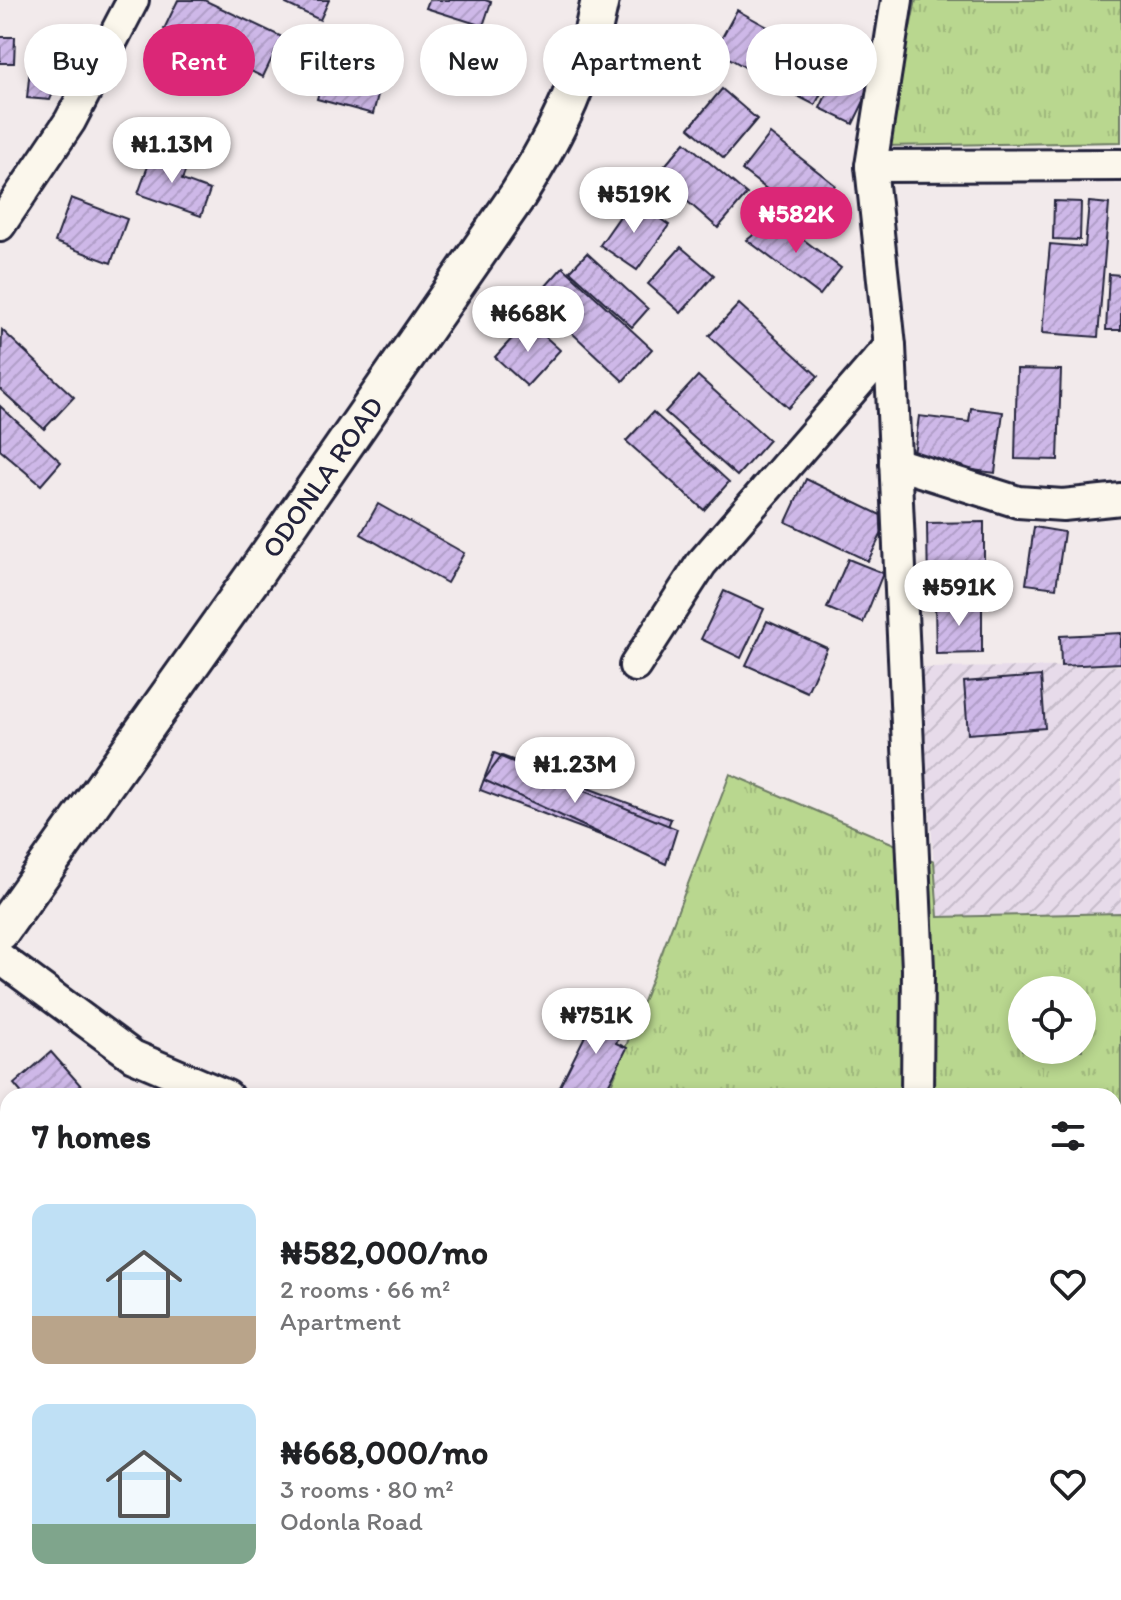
<!DOCTYPE html>
<html lang="en">
<head>
<meta charset="utf-8">
<style>
  :root { --surface:#fff; --page:#f6f6f6; --text:#202124; --muted:#757577; --accent:#db2777 }
  body { margin:0; font-family:Itim,sans-serif; background:var(--page); color:var(--text); height:100vh; display:flex; flex-direction:column; font-size:30px; white-space:nowrap }
  * { box-sizing:border-box; margin:0 }
  p { font-size:26px; color:var(--muted) }
  .icon { flex:none; width:44px; height:44px; fill:none; stroke:currentColor; stroke-width:2; stroke-linecap:round; stroke-linejoin:round }
  .map { position:relative; flex:1; overflow:hidden }
  .details { position:absolute; left:0px; top:1088px; width:1122px; height:512px; display:flex; flex-direction:column; background:var(--surface); border-radius:24px 24px 0 0; box-shadow:0 4px 12px #0003 }
  .details>* { flex:none }
  .guide { position:absolute; left:24px; top:24px; width:1074px; height:72px; display:flex; gap:16px }
  .controls { position:absolute; left:1008px; top:976px; display:grid; gap:16px }
  .controls a { display:grid; place-items:center; width:88px; height:88px; border-radius:50%; background:var(--surface); box-shadow:0 4px 12px #0003; font-size:40px }
  .price { position:absolute; translate:-50% -68px; padding:0 18px; border-radius:28px; background:#fff; color:#222; font-size:26px; line-height:52px; filter:drop-shadow(0 2px 4px #0008) }
  .price::after { content:''; position:absolute; left:50%; top:48px; width:24px; height:18px; margin-left:-12px; background:inherit; clip-path:polygon(0 0,100% 0,50% 100%) }
  .price.current { background:var(--accent); color:#fff }
  ul { padding:0; list-style:none }
  li { display:flex; align-items:center; gap:24px; height:200px; padding:0 32px }
  li span { display:grid; place-items:center; flex:none; width:224px; height:160px; border-radius:16px; color:#555 }
  li>.icon { margin-inline-start:auto }
  span .icon { width:96px; height:96px; fill:#fffc; stroke-width:1 }
  li b { font-size:34px }
  h2 { display:flex; justify-content:space-between; align-items:center; height:96px; padding:0 32px; font-size:34px }
  .tag { padding:0 28px; border-radius:36px; background:var(--surface); box-shadow:0 4px 12px #0003; font-size:28px; line-height:72px }
  .tag.current { background:var(--accent); color:#fff }
  .map>svg:first-child { display:block }
</style>
</head>
<body>
<div class="map">
<svg width="1121" height="1600" viewBox="0 0 1121 1600">
  <defs>
    <pattern id="industrial-furrows" width="10" height="10" patternUnits="userSpaceOnUse" patternTransform="scale(2)"><rect width="10" height="10" fill="#e7dbea"/><path d="M-1 1l2-2M0 10L10 0M9 11l2-2" fill="none" stroke="#c6bcca"/></pattern>
    <pattern id="grass-tufts" width="24" height="20" patternUnits="userSpaceOnUse" patternTransform="scale(2)"><rect width="24" height="20" fill="#b9d78f"/><path d="M3 7l-1-3M5 7V3M7 7l1-3M15 17l-1-3M17 17v-4M19 17l1-3" fill="none" stroke="#9fb87c"/></pattern>
    <pattern id="building-hatch" width="6" height="6" patternUnits="userSpaceOnUse" patternTransform="scale(2)"><rect width="6" height="6" fill="#ceb8e8"/><path d="M-1 1l2-2M0 6l6-6M5 7l2-2" fill="none" stroke="#b19ec8"/></pattern>
  </defs>
  <rect width="100%" height="100%" fill="#f2eaeb"/>
  <filter id="ink" filterUnits="userSpaceOnUse"><feTurbulence type="fractalNoise" baseFrequency=".0125" numOctaves="2"/><feDisplacementMap in="SourceGraphic" scale="16" xChannelSelector="R" yChannelSelector="G"/><feConvolveMatrix kernelMatrix="1 2 1 2 8 2 1 2 1" color-interpolation-filters="sRGB"/></filter>
  <g filter="url(#ink)">
    <polygon fill="url(#industrial-furrows)" points="1121,666 1121,913 938,917 919,668"/>
    <g fill="url(#grass-tufts)" stroke="#6e7c65" stroke-width="2" fill-rule="evenodd">
      <polygon points="916,0 1121,0 1121,142 885,146"/>
      <path d="M730,774L934,861L938,917L1121,913V1600H916L915,1592H1114V1096H607ZM1022,990H1082V1050H1022Z"/>
    </g>
    <g fill="url(#building-hatch)" stroke="#22223b" stroke-width="2">
      <polygon points="178,0 204,0 282,37 263,77 164,29"/>
      <polygon points="288,0 329,0 320,20 286,4"/>
      <polygon points="429,0 485,0 491,2 483,26 426,8"/>
      <polygon points="737,10 787,38 764,78 715,50"/>
      <polygon points="0,37 15,37 14,63 0,63"/>
      <polygon points="787,39 836,65 815,105 766,80"/>
      <polygon points="45,47 71,49 50,100 27,98 31,58 44,59"/>
      <polygon points="329,57 384,72 373,114 317,99"/>
      <polygon points="849,59 878,72 853,124 820,108 841,63 846,65"/>
      <polygon points="722,89 757,119 724,158 689,128"/>
      <polygon points="770,134 835,185 808,221 742,170"/>
      <polygon points="685,142 747,194 718,228 657,175"/>
      <polygon points="153,152 188,164 182,180 210,190 201,216 138,194"/>
      <polygon points="71,198 127,219 111,263 55,242"/>
      <polygon points="632,199 669,225 637,270 600,245"/>
      <polygon points="1054,201 1081,202 1080,240 1053,239"/>
      <polygon points="1089,202 1109,204 1098,337 1042,333 1050,244 1085,247"/>
      <polygon points="775,218 841,268 820,295 747,240"/>
      <polygon points="681,247 714,275 681,313 648,284"/>
      <polygon points="587,253 648,309 632,327 570,271"/>
      <polygon points="563,267 652,349 623,381 535,298"/>
      <polygon points="1109,274 1121,275 1121,330 1106,330"/>
      <polygon points="739,304 818,376 788,408 709,336"/>
      <polygon points="528,321 560,350 527,386 495,357"/>
      <polygon points="2,330 74,397 44,429 0,389"/>
      <polygon points="1017,369 1061,370 1058,460 1015,459"/>
      <polygon points="698,376 769,440 737,476 665,412"/>
      <polygon points="0,406 61,462 41,485 0,450"/>
      <polygon points="971,408 1003,412 995,473 913,462 919,416 969,422"/>
      <polygon points="653,412 729,482 704,510 626,441"/>
      <polygon points="806,479 889,519 868,561 786,522"/>
      <polygon points="378,504 464,553 447,583 361,534"/>
      <polygon points="984,522 984,591 928,593 927,523"/>
      <polygon points="1034,527 1064,532 1056,588 1026,584"/>
      <polygon points="848,559 883,573 863,623 827,608"/>
      <polygon points="724,591 764,609 741,658 701,639"/>
      <polygon points="982,602 982,653 936,654 935,604"/>
      <polygon points="767,621 827,648 807,692 746,665"/>
      <polygon points="1121,633 1121,663 1061,666 1060,636"/>
      <polygon points="1041,676 1045,728 968,734 964,682"/>
      <polygon points="494,753 671,819 656,856 480,790"/>
      <polygon points="501,757 677,829 666,864 484,780"/>
      <polygon points="601,1004 629,1017 616,1043 627,1048 603,1096 555,1096"/>
      <polygon points="51,1052 90,1096 24,1096 14,1084"/>
      <polygon points="0,1195 8,1204 8,1233 0,1224"/>
      <polygon points="7,1247 8,1294 1,1300 0,1253"/>
      <polygon points="1121,1361 1121,1392 1120,1392 1114,1364"/>
      <polygon points="1,1487 8,1492 8,1549 0,1541"/>
      <polygon points="74,1592 144,1592 152,1600 83,1600"/>
      <polygon points="368,1592 431,1592 439,1600 376,1600"/>
      <polygon points="536,1592 568,1592 577,1600 528,1600"/>
      <polygon points="619,1592 677,1592 669,1600 624,1600"/>
      <polygon points="842,1592 845,1592 853,1600 834,1600"/>
      <polygon points="868,1592 900,1592 891,1600 875,1600"/>
    </g>
    <g fill="none" stroke-linecap="round" stroke-linejoin="round">
      <defs>
        <g id="minor">
          <polyline points="897,0 871,166 890,346 918,969 917,1096"/>
          <polyline points="871,166 1121,165"/>
          <polyline points="0,225 70,121 133,0"/>
          <polyline points="895,463 1018,502 1063,505 1121,499"/>
          <polyline points="635,666 701,564 890,346"/>
          <polyline points="0,958 133,1056 227,1096"/>
          <polyline points="0,1324 8,1313"/>
          <polyline points="929,1592 929,1600"/>
          <polyline points="270,1600 279,1592"/>
          <polyline points="743,1600 750,1592"/>
        </g>
        <path id="tertiary" d="M0,932L255,574L518,195C559,130 585,76 600,0"/>
      </defs>
      <use href="#minor" stroke="#22223b" stroke-width="36"/>
      <use href="#tertiary" stroke="#22223b" stroke-width="42"/>
      <use href="#minor" stroke="#fbf7ec" stroke-width="30"/>
      <use href="#tertiary" stroke="#fbf7ec" stroke-width="36"/>
    </g>
  </g>
  <g text-anchor="middle" stroke-width="6" stroke-linejoin="round" paint-order="stroke">
    <g font-size="28" fill="#22223b" stroke="#fbf7ec">
      <text transform="translate(322 477) rotate(-55)" y="10">ODONLA ROAD</text>
    </g>
  </g>
</svg>
<div class="controls">
<a><svg class="icon" aria-label="locate" viewBox="0 0 24 24"><circle cx="12" cy="12" r="6"/><path d="M12 2v4M12 18v4M2 12h4M18 12h4"/></svg></a>
</div>
<b class="price" style="left:172px;top:185px">₦1.13M</b>
<b class="price" style="left:634px;top:235px">₦519K</b>
<b class="price current" style="left:796px;top:255px">₦582K</b>
<b class="price" style="left:528px;top:354px">₦668K</b>
<b class="price" style="left:959px;top:628px">₦591K</b>
<b class="price" style="left:575px;top:805px">₦1.23M</b>
<b class="price" style="left:596px;top:1056px">₦751K</b>
<div class="guide">
<a class="tag">Buy</a>
<a class="tag current">Rent</a>
<a class="tag">Filters</a>
<a class="tag">New</a>
<a class="tag">Apartment</a>
<a class="tag">House</a>
</div>
<section class="details">
<h2>7 homes<svg class="icon" aria-label="filters" viewBox="0 0 24 24"><path d="M4 7h16M4 17h16"/><circle cx="9" cy="7" r="2"/><circle cx="15" cy="17" r="2"/></svg></h2>
<ul>
<li><span style="background:linear-gradient(#bfe0f5 70%,#b9a48a 0)"><svg class="icon" aria-label="home" viewBox="0 0 24 24"><path d="M3 11l9-7 9 7M6 9v11h12V9"/></svg></span><div><b>₦582,000/mo</b><p>2 rooms · 66 m²</p><p>Apartment</p></div><svg class="icon" aria-label="heart" viewBox="0 0 24 24"><path d="M12 20l-8-8c-3-5 5-10 8-4 3-6 11-1 8 4z"/></svg></li>
<li><span style="background:linear-gradient(#bfe0f5 75%,#7fa58c 0)"><svg class="icon" aria-label="home" viewBox="0 0 24 24"><path d="M3 11l9-7 9 7M6 9v11h12V9"/></svg></span><div><b>₦668,000/mo</b><p>3 rooms · 80 m²</p><p>Odonla Road</p></div><svg class="icon" aria-label="heart" viewBox="0 0 24 24"><path d="M12 20l-8-8c-3-5 5-10 8-4 3-6 11-1 8 4z"/></svg></li>
</ul>
</section>
</div>
</body>
</html>
